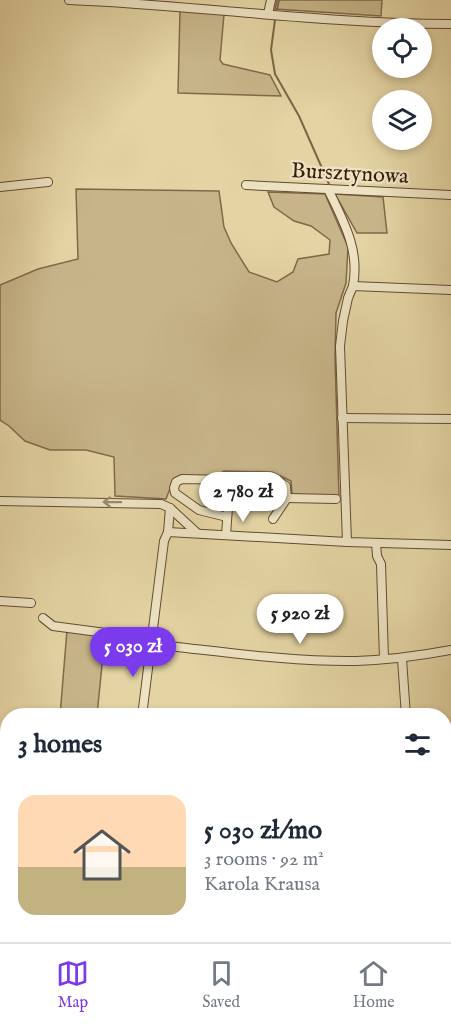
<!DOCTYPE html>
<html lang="en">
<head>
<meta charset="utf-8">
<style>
  :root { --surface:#fff; --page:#f2f2f3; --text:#1f2937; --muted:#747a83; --line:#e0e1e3; --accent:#7c3aed }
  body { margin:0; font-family:"IM FELL English",serif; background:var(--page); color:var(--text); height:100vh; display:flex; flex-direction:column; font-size:22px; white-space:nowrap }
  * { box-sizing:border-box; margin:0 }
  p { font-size:20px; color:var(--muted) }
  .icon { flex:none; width:33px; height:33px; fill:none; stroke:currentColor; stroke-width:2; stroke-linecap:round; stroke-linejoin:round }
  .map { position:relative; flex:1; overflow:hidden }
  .drawer { position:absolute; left:0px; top:708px; width:452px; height:234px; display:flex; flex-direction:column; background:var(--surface); border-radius:24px 24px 0 0; box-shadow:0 3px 9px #0003 }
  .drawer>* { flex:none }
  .fabs { position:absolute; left:372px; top:18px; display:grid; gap:12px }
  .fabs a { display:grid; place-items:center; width:60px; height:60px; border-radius:50%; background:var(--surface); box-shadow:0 3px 9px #0003; font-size:30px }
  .price { position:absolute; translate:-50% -51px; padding:0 14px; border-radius:21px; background:#fff; color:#222; font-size:20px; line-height:39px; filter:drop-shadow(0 2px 3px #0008) }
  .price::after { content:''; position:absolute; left:50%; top:36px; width:18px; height:14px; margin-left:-9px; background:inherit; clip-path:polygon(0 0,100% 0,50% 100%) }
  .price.current { background:var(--accent); color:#fff }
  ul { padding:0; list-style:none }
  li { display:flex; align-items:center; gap:18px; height:150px; padding:0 18px }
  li+li { border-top:2px solid var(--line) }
  li span { display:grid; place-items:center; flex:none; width:168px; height:120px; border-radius:18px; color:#555 }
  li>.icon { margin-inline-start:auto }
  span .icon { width:72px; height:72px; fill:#fffc; stroke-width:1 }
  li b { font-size:26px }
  h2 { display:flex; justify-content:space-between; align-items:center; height:72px; padding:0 18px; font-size:26px }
  .tab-bar { display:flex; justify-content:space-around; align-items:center; height:84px; border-top:2px solid var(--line); background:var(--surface); font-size:16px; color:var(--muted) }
  .tab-bar a { display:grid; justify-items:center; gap:3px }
  .tab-bar .current { color:var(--accent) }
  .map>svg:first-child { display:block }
</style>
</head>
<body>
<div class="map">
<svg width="451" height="942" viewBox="0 0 451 942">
  <rect width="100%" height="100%" fill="#e4d4a3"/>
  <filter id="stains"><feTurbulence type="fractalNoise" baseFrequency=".00333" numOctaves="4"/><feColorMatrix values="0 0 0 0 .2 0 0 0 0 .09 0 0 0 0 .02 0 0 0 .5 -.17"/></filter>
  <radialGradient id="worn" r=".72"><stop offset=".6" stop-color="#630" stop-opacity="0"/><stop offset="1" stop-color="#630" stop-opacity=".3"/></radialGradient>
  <g fill="#c7b589" stroke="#80694a" stroke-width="1.5">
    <polygon points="277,0 382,0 381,16 275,9"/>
    <polygon points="180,10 224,14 220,60 223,64 270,75 281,96 178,93"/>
    <polygon points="76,189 219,191 224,227 231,243 249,272 277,282 293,272 298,259 329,254 330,240 311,226 294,221 274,207 268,192 325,194 348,247 346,283 336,313 335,356 339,498 292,496 291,481 272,472 224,471 212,479 173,481 166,499 115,496 114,457 86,450 50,450 25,441 9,426 0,420 0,285 38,269 78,259"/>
    <polygon points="335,194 383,197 387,233 357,233"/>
    <polygon points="67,630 105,635 97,715 60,716"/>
  </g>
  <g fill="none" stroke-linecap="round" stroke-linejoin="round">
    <g stroke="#7c6647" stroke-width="2">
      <polyline points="277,9 279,0"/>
      <polyline points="275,20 271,50 275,74 299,116 329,184"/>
    </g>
    <defs>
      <g id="minor">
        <path d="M69,0C196,5 323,24 451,24"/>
        <polyline points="268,14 271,0"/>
        <polyline points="246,185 451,195"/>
        <polyline points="0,187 48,182"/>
        <path d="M328,189C343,221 360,249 353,286"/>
        <polyline points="342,418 451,419"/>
        <polyline points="287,498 336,499"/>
        <polyline points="228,500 267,500"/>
        <polyline points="0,501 161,504 170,508 197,533"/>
        <polyline points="227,517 199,510 175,493 174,488 176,482 182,479 278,481 286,486 287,498 273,519"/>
        <polyline points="168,532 170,508"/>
        <polyline points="226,535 230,480"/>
        <polyline points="347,542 340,346 343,321 348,298 353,286 451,290"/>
        <polyline points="376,543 377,556 381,564 384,659"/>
        <polyline points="0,601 31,603"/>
        <polyline points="43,618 53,626 151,639"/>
        <path d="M150,644C218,651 288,662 356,661C388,660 419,656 451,650"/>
        <polyline points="402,659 406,716"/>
        <polyline points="142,716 164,541 168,532 347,542 451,545"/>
        <polyline points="444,800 451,802"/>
        <polyline points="0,840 8,837"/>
      </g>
    </defs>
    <use href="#minor" stroke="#634b30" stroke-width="10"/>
    <use href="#minor" stroke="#ede3c3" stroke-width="8"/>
  </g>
  <defs><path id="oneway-shaft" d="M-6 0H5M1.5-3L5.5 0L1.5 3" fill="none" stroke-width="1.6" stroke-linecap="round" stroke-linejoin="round" transform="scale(1.5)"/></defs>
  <use stroke="#9c8a70" href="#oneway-shaft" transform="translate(112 502) rotate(-179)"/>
  <g text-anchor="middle" stroke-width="4.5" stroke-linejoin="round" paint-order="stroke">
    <g font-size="22" fill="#381d0a" stroke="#ede3c3">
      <text transform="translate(350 172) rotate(3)" y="8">Bursztynowa</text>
    </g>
  </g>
  <rect width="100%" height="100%" filter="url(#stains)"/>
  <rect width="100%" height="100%" fill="url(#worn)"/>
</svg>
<div class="fabs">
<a><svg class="icon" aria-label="locate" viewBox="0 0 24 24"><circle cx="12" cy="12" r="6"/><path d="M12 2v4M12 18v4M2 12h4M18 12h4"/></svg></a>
<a><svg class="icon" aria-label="layers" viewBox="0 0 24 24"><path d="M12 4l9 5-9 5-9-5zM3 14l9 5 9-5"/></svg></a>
</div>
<b class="price" style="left:243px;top:523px">2 780 zł</b>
<b class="price" style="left:300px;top:645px">5 920 zł</b>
<b class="price current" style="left:133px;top:678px">5 030 zł</b>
<section class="drawer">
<h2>3 homes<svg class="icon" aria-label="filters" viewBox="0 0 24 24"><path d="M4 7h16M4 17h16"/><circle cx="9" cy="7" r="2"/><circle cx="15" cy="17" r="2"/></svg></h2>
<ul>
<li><span style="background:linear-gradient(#ffd9b3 60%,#c2b280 0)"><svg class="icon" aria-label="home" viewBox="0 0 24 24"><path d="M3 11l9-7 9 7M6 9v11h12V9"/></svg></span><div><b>5 030 zł/mo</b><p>3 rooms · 92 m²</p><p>Karola Krausa</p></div></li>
</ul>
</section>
</div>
<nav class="tab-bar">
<a class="current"><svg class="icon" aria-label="map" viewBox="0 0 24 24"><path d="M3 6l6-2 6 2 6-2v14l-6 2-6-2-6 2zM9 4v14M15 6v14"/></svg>Map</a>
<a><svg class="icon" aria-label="saved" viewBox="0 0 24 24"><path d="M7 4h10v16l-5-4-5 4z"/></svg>Saved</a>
<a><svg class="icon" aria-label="home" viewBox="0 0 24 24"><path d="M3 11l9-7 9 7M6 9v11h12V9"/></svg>Home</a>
</nav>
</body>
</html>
